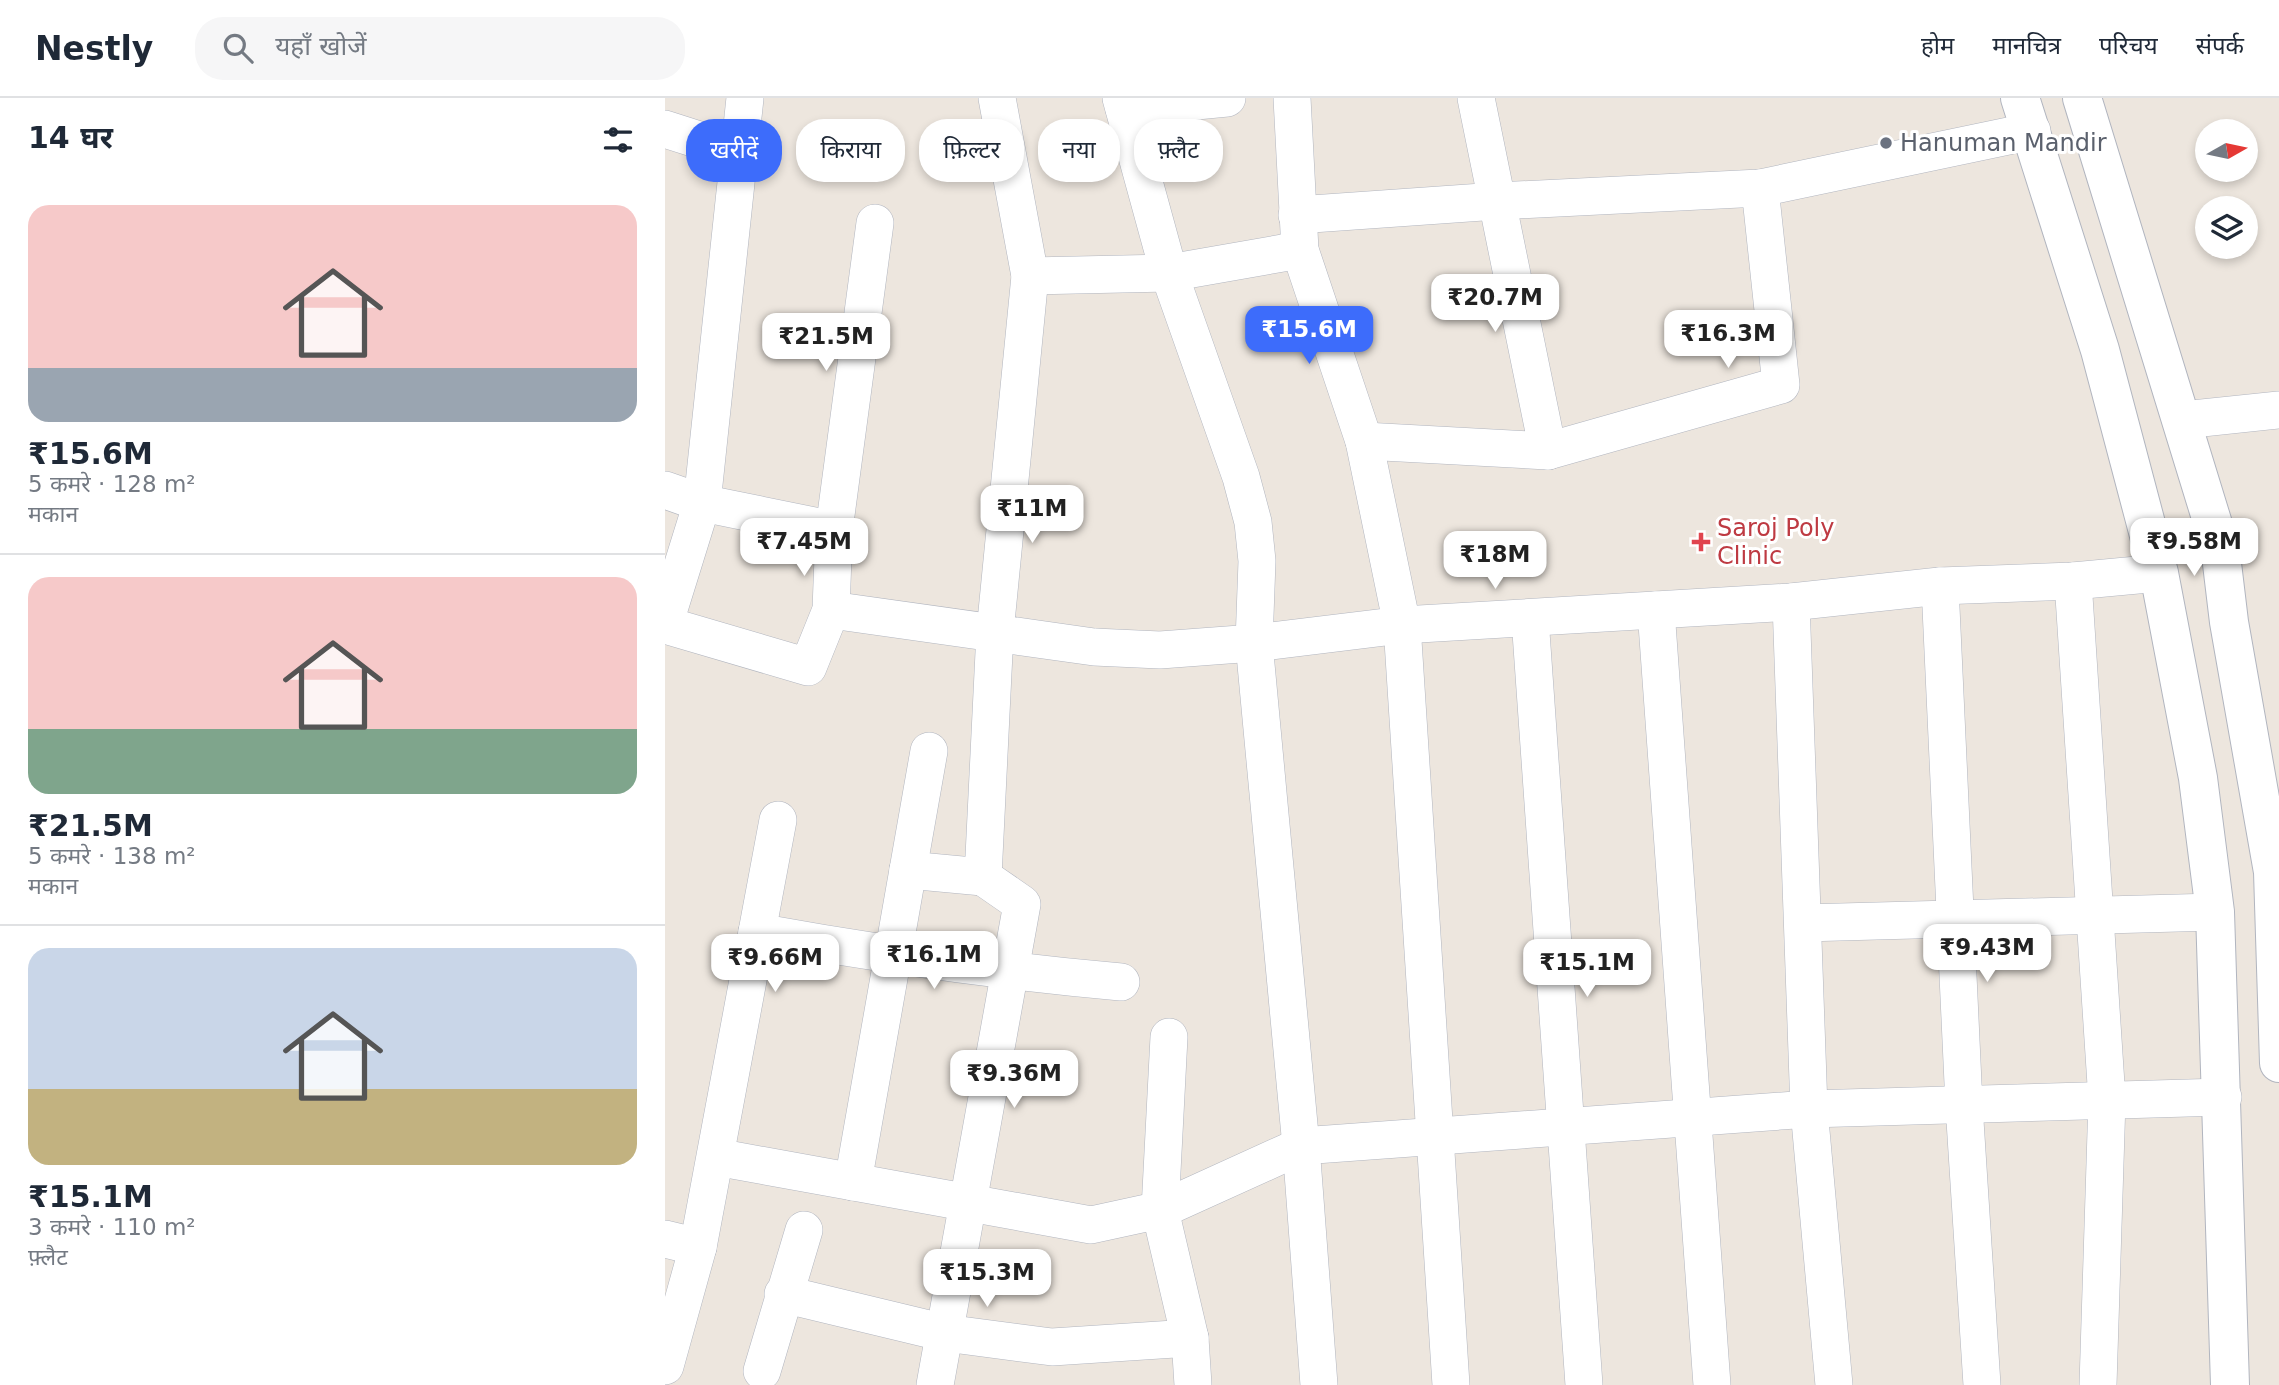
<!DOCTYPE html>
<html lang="hi">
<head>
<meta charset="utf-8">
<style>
  :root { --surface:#fff; --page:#f6f6f7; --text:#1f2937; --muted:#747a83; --line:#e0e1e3; --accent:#3d6cfb }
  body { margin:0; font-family:"DejaVu Sans","Noto Sans Devanagari",sans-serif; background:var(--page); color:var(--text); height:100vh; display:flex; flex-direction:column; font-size:26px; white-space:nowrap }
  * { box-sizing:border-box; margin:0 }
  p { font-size:23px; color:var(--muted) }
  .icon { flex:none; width:38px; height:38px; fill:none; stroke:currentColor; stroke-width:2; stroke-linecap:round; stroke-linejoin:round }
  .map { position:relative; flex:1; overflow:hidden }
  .panel { display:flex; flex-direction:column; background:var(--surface); width:665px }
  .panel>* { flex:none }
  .guide { position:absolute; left:21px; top:21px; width:665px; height:63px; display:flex; gap:14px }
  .needle { width:46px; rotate:81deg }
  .fabs { position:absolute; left:1530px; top:21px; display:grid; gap:14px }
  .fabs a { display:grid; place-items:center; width:63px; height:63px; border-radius:50%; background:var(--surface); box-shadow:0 4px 10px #0003; font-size:35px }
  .price { position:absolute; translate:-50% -60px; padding:0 16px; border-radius:14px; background:#fff; color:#222; font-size:23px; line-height:46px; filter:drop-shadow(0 2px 4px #0008) }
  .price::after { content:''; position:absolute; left:50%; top:42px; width:21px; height:16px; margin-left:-10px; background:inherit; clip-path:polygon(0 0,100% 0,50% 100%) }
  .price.active { background:var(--accent); color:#fff }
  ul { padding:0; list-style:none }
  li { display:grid; align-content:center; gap:14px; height:371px; padding:0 28px }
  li+li { border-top:2px solid var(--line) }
  li span { display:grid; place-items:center; height:217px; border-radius:21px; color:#555 }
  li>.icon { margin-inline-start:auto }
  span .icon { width:126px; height:126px; fill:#fffc; stroke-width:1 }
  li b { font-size:30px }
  h2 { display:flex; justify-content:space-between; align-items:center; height:84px; padding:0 28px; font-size:30px }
  .pill { padding:0 24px; border-radius:28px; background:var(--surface); box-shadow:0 4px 10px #0003; font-size:24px; line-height:63px }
  .pill.active { background:var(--accent); color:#fff }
  header { display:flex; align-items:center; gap:42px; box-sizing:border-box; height:98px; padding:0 35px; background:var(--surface); border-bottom:2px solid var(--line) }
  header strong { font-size:33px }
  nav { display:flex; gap:38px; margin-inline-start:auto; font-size:24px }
  .search { width:490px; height:63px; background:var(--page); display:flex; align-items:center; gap:18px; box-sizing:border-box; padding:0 24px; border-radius:28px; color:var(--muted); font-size:26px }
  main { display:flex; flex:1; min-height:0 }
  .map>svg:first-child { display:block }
</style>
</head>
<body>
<header>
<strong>Nestly</strong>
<div class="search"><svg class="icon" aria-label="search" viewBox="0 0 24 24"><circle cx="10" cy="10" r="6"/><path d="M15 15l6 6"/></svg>यहाँ खोजें</div>
<nav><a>होम</a><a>मानचित्र</a><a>परिचय</a><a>संपर्क</a></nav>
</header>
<main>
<section class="panel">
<h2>14 घर<svg class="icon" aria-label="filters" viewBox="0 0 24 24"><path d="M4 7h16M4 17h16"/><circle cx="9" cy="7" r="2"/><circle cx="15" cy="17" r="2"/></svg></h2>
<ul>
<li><span style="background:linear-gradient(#f6c9c9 75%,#9aa5b1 0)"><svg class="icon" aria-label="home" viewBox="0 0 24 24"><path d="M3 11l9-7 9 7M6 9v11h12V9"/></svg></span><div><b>₹15.6M</b><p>5 कमरे · 128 m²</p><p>मकान</p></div></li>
<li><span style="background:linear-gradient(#f6c9c9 70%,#7fa58c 0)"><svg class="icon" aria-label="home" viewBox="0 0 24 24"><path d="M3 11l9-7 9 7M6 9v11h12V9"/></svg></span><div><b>₹21.5M</b><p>5 कमरे · 138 m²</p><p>मकान</p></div></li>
<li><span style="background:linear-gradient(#c9d6e8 65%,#c2b280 0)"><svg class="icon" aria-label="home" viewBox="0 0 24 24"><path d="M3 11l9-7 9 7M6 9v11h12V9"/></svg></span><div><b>₹15.1M</b><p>3 कमरे · 110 m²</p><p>फ़्लैट</p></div></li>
</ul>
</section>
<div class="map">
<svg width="1614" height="1287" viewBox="0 0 1614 1287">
  <rect width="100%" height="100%" fill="#ede6de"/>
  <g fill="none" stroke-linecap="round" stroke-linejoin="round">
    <defs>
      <g id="minor">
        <polyline points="456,0 504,175 576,379 588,424 592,463 589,545 636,1048 654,1287"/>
        <polyline points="627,0 635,152 699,343 737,527 786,1287"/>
        <polyline points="459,10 562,0"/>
        <polyline points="0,31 75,55"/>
        <polyline points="632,117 832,103 1095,90 1367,33"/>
        <polyline points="365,178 504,175 635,152"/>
        <polyline points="1518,322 1614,312"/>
        <polyline points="699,343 883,353 811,0"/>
        <polyline points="883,353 1116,287 1095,90"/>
        <polyline points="0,392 37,405 169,432 166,512 143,569 0,527"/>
        <polyline points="169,432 210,125"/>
        <polyline points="1408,483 1442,1002 1433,1287"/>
        <polyline points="1275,488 1299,1007 1317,1287"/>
        <polyline points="1126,504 1144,1011 1169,1287"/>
        <polyline points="166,512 429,549 495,552 589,545 737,527 1126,504 1275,488 1408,483 1494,475"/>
        <polyline points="991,512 1047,1287"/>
        <polyline points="865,520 919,1287"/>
        <polyline points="0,524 37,405 80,0"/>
        <polyline points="243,772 318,779 330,534 365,178 332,0"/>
        <polyline points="1138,825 1550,814"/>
        <path d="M92,834C213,856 333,873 456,884"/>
        <polyline points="504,939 495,1112 525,1240 528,1287"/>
        <polyline points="51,1059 426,1127 495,1112 636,1048 1144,1011 1558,999"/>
        <polyline points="188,1084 264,653"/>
        <polyline points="0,1141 33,1149"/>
        <polyline points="118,1196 280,1235 387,1249 525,1240"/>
        <polyline points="0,1268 33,1149 113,722"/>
        <polyline points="97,1273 139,1132"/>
        <polyline points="270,1287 357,806 318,779"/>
      </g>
      <g id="secondary">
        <polyline points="1355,0 1435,252 1494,475 1533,680 1550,814 1565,1287"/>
        <polyline points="1417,0 1555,449 1564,524 1608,774 1614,965"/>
      </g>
    </defs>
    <use href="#minor" stroke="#b1b5bf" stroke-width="38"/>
    <use href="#secondary" stroke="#b1b5bf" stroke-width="40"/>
    <use href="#minor" stroke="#fff" stroke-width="37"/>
    <use href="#secondary" stroke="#fff" stroke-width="38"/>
  </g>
  <circle fill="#6b7280" stroke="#fff" stroke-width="2.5" cx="1221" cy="45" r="7"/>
  <path fill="#e0444e" stroke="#fff" stroke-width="2.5" d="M1032.5 433.5h7v7h7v7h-7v7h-7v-7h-7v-7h7z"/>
  <g text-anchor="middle" stroke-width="6" stroke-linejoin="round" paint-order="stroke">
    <g font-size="24" fill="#5b616d" stroke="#fff" text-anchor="start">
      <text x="1235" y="53">Hanuman Mandir</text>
    </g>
    <g font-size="24" fill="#be3a42" stroke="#fff" text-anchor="start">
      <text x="1052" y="438">Saroj Poly<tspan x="1052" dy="28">Clinic</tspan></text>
    </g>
  </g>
</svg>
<div class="fabs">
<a><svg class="needle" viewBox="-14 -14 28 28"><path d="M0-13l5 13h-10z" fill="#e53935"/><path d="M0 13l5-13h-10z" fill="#747a83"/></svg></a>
<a><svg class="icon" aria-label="layers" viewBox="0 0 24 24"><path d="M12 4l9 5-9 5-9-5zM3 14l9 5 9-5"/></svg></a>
</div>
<b class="price" style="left:830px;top:236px">₹20.7M</b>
<b class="price active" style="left:644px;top:268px">₹15.6M</b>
<b class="price" style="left:1063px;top:272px">₹16.3M</b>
<b class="price" style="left:161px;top:275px">₹21.5M</b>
<b class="price" style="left:367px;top:447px">₹11M</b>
<b class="price" style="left:139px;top:480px">₹7.45M</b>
<b class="price" style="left:1529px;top:480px">₹9.58M</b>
<b class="price" style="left:830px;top:493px">₹18M</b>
<b class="price" style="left:1322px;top:886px">₹9.43M</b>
<b class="price" style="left:269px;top:893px">₹16.1M</b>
<b class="price" style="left:110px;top:896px">₹9.66M</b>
<b class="price" style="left:922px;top:901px">₹15.1M</b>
<b class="price" style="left:349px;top:1012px">₹9.36M</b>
<b class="price" style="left:322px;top:1211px">₹15.3M</b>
<div class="guide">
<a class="pill active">खरीदें</a>
<a class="pill">किराया</a>
<a class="pill">फ़िल्टर</a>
<a class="pill">नया</a>
<a class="pill">फ़्लैट</a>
</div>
</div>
</main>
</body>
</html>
